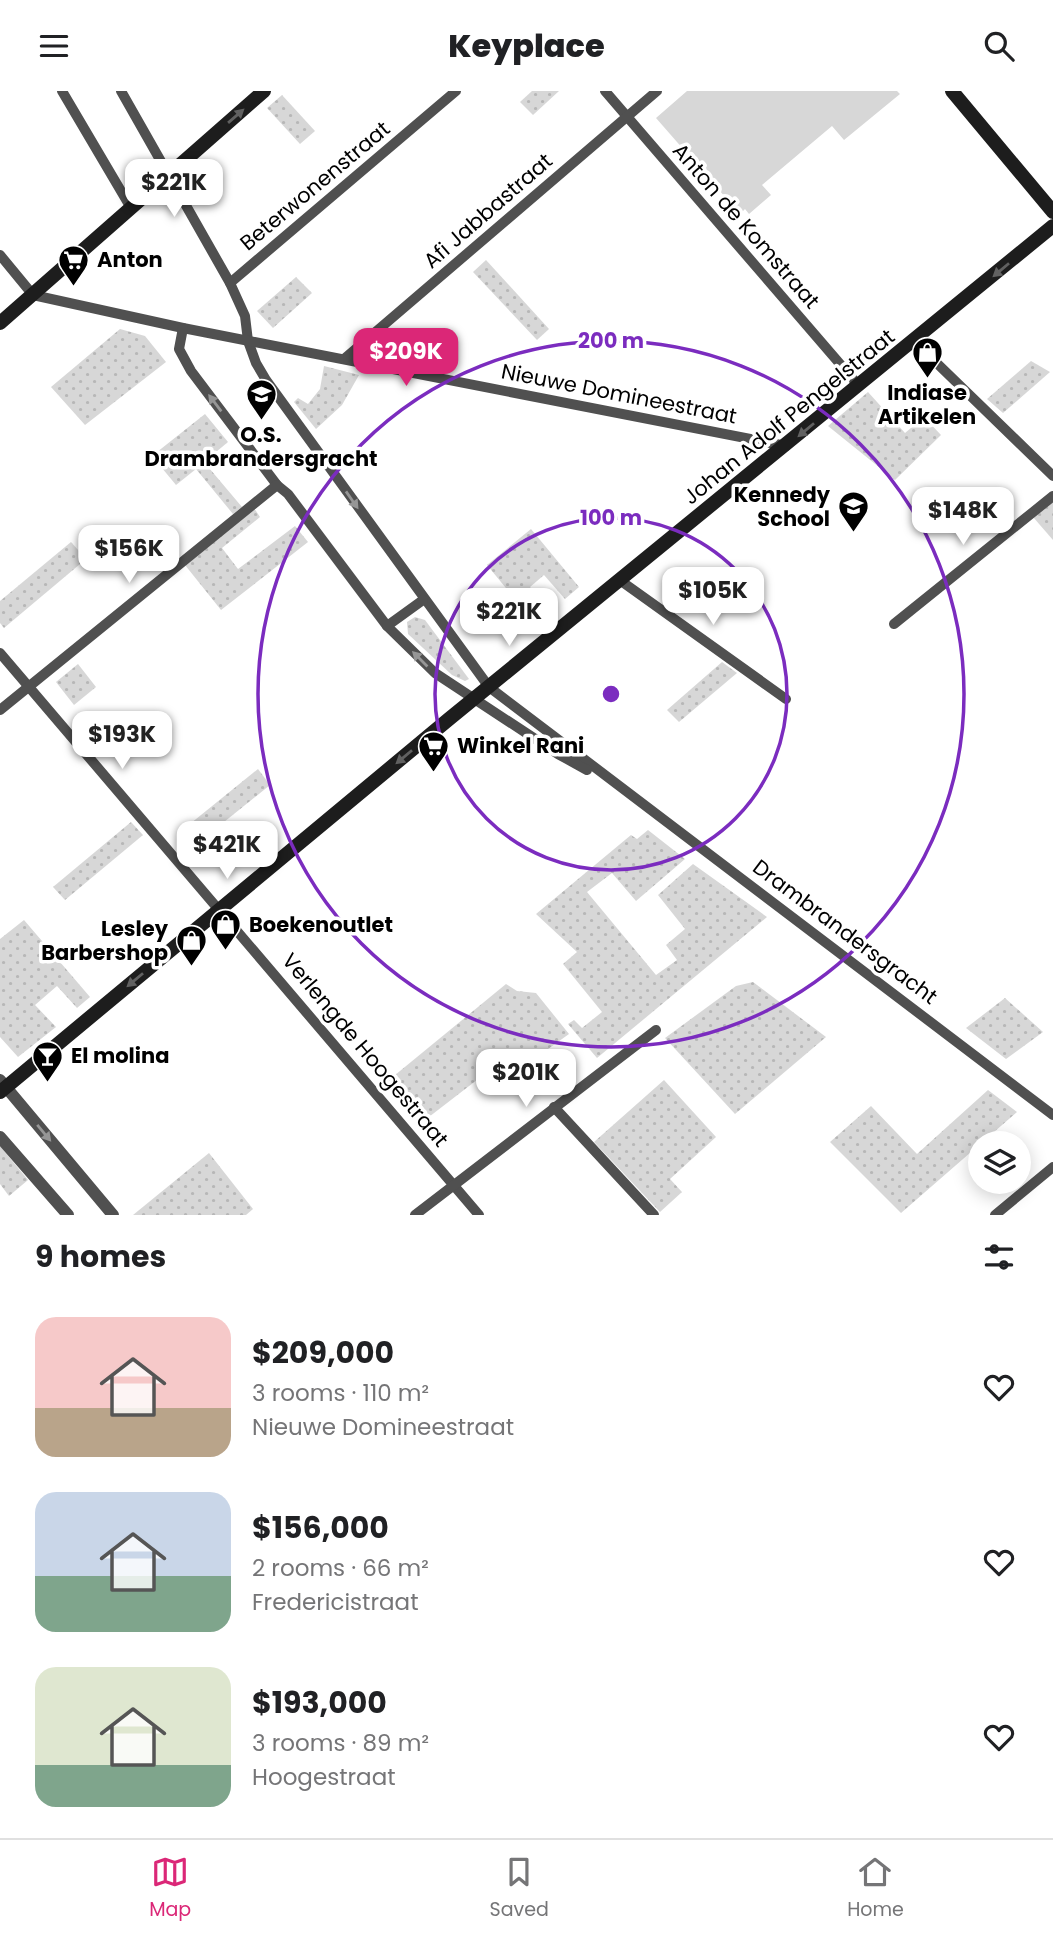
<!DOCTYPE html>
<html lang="en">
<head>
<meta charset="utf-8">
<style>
  :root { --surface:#fff; --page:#f6f6f6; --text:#202124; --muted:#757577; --line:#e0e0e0; --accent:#db2777 }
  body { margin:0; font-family:Poppins,sans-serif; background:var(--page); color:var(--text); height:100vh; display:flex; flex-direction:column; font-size:26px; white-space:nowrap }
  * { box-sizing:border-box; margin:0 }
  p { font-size:23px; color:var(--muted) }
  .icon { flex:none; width:38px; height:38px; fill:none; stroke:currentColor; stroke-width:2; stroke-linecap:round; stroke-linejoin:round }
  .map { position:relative; height:1124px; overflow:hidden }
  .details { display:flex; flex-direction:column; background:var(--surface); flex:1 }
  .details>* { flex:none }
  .controls { position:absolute; left:968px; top:1040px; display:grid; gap:14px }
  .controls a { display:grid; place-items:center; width:63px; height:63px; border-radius:50%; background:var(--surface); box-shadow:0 4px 18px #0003; font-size:35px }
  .price { position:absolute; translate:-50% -60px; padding:0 16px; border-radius:14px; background:#fff; color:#222; font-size:23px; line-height:46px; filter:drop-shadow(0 2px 4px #0008) }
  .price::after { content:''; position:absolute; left:50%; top:42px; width:21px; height:16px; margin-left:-10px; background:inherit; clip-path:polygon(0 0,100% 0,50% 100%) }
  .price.active { background:var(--accent); color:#fff }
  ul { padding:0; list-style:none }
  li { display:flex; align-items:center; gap:21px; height:175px; padding:0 35px }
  li span { display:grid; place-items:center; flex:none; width:196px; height:140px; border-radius:21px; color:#555 }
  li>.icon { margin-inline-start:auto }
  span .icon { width:84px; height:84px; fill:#fffc; stroke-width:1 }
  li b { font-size:30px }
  h2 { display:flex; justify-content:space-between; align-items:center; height:84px; padding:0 35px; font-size:30px }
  header { display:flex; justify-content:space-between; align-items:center; height:91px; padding:0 35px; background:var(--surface); font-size:32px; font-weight:800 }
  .tabs { display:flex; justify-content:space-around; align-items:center; height:98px; border-top:2px solid var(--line); background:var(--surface); font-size:19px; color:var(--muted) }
  .tabs a { display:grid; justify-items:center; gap:4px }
  .tabs .active { color:var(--accent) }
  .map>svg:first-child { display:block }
</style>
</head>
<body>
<header><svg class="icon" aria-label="menu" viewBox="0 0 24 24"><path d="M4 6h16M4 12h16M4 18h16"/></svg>Keyplace<svg class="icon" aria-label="search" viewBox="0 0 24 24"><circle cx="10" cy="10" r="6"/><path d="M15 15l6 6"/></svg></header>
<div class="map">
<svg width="1053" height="1124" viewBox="0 0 1053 1124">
  <defs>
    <pattern id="grass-dots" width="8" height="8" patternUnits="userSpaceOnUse" patternTransform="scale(1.75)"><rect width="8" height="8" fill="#d7d7d7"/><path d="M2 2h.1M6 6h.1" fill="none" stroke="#b7b7b7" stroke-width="1.8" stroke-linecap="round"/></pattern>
  </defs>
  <rect width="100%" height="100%" fill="#fff"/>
  <g fill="url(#grass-dots)">
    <polygon points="532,0 559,0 533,24 520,11"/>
    <polygon points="282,4 315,40 300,53 267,17"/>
    <polygon points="486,169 549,238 537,249 473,181"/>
    <polygon points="296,186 312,202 273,237 257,220"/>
    <polygon points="120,238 145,245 166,271 85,334 51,296"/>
    <polygon points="1031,270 1050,281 1003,322 987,308"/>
    <polygon points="324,275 359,284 342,314 316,338 294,311 298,307 308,313 320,298"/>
    <polygon points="868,301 905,342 924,326 941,344 895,389 828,335"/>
    <polygon points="205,323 228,351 204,371 242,416 233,423 196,378 176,394 152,365"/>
    <polygon points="1053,411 1053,449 1033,426"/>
    <polygon points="254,417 260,426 222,457 238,478 295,435 308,451 221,519 185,474"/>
    <polygon points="531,438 579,496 565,508 544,484 530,496 549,519 534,531 487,474"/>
    <polygon points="71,451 86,468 4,537 0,532 0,510"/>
    <polygon points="415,526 425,529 469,588 465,590 452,584 408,543 407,531"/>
    <polygon points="722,571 737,582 679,631 667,619"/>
    <polygon points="78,573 96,596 74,614 56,591"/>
    <polygon points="258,678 270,694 193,756 180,741"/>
    <polygon points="131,731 143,744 65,809 53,796"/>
    <polygon points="648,739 685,768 636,810 612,782 587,801 656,884 677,869 666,854 685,838 658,804 693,773 767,826 597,967 568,933 574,929 582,937 602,921 563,873 577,861 536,823 631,744 637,748"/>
    <polygon points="24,829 90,906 77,917 57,895 35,914 56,936 18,966 0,946 0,848"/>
    <polygon points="753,891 826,946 735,1023 665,947 736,895"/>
    <polygon points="506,893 517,900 536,902 569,943 520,978 508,965 425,1029 389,989"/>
    <polygon points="1005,907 1043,941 1006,968 966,937"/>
    <polygon points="664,989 716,1046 670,1088 682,1101 660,1121 594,1051"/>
    <polygon points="988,999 1017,1021 901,1122 830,1051 871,1015 917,1063"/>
    <polygon points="0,1055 28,1089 9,1105 0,1093"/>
    <polygon points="209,1062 253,1118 246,1124 133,1124"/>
  </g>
  <polygon fill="#d7d7d7" points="687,0 897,0 900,3 844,49 832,35 762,94 771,104 749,123 745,118 740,123 656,27"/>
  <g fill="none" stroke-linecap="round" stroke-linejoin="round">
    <g stroke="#505050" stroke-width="10">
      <polyline points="62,0 131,117"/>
      <polyline points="121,0 230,192 245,225 248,250 256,272 266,289 489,596 1053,1024"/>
      <polyline points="605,0 859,295"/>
      <polyline points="0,164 33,204 183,237 786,355"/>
      <polyline points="230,192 456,0"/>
      <polyline points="183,237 179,258 191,280 277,394 288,403 387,535 435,582 558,663 587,679"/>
      <polyline points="915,251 1053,385"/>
      <polyline points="344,268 657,0"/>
      <polyline points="621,490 786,608"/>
      <polyline points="894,533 1053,405"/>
      <polyline points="387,535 423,509"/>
      <polyline points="0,562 479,1124"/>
      <polyline points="0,619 277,394"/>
      <polyline points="554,1016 654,1124"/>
      <polyline points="415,1124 656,939"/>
      <polyline points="995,1124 1053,1076"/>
    </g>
    <g stroke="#505050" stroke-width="12">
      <polyline points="0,989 113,1124"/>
      <polyline points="0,1046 68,1124"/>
    </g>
    <g stroke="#1d1d1d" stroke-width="14">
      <polyline points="952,0 1053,121"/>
      <polyline points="0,232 264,0"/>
      <polyline points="0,1001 449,628 1053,135"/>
    </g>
  </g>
  <defs><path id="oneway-solid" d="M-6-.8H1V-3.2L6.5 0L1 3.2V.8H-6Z" transform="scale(1.75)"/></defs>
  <g fill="#616161">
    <use href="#oneway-solid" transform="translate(236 25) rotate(-41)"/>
    <use href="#oneway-solid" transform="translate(1001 179) rotate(140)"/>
    <use href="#oneway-solid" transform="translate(806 339) rotate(140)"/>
    <use href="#oneway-solid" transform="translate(404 666) rotate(140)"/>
    <use href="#oneway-solid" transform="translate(135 889) rotate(140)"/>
  </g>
  <g fill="#969696">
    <use href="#oneway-solid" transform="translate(215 312) rotate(-127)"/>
    <use href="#oneway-solid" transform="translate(352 409) rotate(55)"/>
    <use href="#oneway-solid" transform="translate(420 568) rotate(-135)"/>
    <use href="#oneway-solid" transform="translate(44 1042) rotate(50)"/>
  </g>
  <g fill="none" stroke="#7b2cbf" stroke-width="3.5">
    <circle cx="611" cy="603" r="176"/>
    <circle cx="611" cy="603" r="353"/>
  </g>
  <defs>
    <symbol id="supermarket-pin" viewBox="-11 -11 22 30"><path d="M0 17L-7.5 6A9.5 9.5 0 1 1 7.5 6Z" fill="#000" stroke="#fff"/><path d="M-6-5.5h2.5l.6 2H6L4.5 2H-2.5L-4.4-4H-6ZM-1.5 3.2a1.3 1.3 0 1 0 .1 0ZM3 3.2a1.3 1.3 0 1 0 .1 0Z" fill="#fff"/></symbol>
    <symbol id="shop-pin" viewBox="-11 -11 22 30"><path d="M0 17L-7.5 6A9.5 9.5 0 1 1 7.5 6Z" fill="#000" stroke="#fff"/><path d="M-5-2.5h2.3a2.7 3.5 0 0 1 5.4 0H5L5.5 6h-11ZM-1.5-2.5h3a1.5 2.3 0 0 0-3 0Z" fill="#fff"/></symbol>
    <symbol id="school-pin" viewBox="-11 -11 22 30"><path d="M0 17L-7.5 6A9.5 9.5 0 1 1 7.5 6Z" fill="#000" stroke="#fff"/><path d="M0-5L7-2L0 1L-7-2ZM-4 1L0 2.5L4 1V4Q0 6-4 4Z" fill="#fff"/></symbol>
    <symbol id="bar-pin" viewBox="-11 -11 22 30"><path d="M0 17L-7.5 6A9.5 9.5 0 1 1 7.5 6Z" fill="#000" stroke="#fff"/><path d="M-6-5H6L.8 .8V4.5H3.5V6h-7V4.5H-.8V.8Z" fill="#fff"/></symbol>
  </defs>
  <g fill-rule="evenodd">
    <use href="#supermarket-pin" x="56" y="152" width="35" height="47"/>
    <use href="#shop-pin" x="910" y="244" width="35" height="47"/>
    <use href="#school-pin" x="244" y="286" width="35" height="47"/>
    <use href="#school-pin" x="836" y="398" width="35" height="47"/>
    <use href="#supermarket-pin" x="416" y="638" width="35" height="47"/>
    <use href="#shop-pin" x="208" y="816" width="35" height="47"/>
    <use href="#shop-pin" x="174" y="832" width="35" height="47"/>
    <use href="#bar-pin" x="30" y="948" width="35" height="47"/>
  </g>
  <g text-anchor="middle" stroke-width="7" stroke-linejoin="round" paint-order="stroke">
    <g font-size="21" fill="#000" stroke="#fff">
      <text transform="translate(315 95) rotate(-40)" y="7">Beterwonenstraat</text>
      <text transform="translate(488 120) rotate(-41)" y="7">Afi Jabbastraat</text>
      <text transform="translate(746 135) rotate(49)" y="7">Anton de Komstraat</text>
      <text transform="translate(619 303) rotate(11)" y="7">Nieuwe Domineestraat</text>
      <text transform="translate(789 326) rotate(-39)" y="7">Johan Adolf Pengelstraat</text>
      <text transform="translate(845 841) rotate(37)" y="7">Drambrandersgracht</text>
      <text transform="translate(365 959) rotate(50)" y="7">Verlengde Hoogestraat</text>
    </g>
    <g font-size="21" font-weight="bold" fill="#000" stroke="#fff" text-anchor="start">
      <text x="97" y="176">Anton</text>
      <text x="927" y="309" text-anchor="middle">Indiase<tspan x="927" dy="24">Artikelen</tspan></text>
      <text x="261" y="351" text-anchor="middle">O.S.<tspan x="261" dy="24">Drambrandersgracht</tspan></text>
      <text x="830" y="411" text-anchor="end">Kennedy<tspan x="830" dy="24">School</tspan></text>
      <text x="457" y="662">Winkel Rani</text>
      <text x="249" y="841">Boekenoutlet</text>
      <text x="168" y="845" text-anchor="end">Lesley<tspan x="168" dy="24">Barbershop</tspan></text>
      <text x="71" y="972">El molina</text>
    </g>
  </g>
  <circle cx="611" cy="603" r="10" fill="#7b2cbf" stroke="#fff" stroke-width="3.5"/>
  <g font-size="21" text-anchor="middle" font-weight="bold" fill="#7b2cbf" stroke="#fff" stroke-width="7" stroke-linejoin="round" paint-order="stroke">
    <text x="611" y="257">200 m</text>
    <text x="611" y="434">100 m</text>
  </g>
</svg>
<div class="controls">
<a><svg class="icon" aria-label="layers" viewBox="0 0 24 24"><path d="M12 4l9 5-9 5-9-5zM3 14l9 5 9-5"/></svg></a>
</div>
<b class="price" style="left:174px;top:128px">$221K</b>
<b class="price active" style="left:406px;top:297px">$209K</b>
<b class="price" style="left:963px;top:456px">$148K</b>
<b class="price" style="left:129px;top:494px">$156K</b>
<b class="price" style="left:713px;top:536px">$105K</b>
<b class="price" style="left:509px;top:557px">$221K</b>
<b class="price" style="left:122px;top:680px">$193K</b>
<b class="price" style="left:227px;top:790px">$421K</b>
<b class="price" style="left:526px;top:1018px">$201K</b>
</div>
<section class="details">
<h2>9 homes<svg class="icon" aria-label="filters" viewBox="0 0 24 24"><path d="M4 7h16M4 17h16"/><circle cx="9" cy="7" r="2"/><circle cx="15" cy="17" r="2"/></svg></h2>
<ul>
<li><span style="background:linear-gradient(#f6c9c9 65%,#b9a48a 0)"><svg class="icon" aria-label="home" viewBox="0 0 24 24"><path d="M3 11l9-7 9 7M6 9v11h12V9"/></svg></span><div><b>$209,000</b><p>3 rooms · 110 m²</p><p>Nieuwe Domineestraat</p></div><svg class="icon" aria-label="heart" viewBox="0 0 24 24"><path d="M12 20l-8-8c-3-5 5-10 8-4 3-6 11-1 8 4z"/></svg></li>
<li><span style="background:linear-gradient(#c9d6e8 60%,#7fa58c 0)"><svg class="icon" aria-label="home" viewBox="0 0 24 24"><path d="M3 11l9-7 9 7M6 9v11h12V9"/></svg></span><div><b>$156,000</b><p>2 rooms · 66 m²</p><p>Fredericistraat</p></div><svg class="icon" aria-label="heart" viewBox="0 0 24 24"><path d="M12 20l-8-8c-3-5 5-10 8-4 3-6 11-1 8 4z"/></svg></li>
<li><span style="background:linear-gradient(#dfe7d0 70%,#7fa58c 0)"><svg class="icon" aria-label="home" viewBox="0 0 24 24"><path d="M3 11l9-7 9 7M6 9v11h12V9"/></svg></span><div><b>$193,000</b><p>3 rooms · 89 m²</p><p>Hoogestraat</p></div><svg class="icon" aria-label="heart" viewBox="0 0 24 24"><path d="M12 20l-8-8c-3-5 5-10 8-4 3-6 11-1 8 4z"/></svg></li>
</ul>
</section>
<nav class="tabs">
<a class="active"><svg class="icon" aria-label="map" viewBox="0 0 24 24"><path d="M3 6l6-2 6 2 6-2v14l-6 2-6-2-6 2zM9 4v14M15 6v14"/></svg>Map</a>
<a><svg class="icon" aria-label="saved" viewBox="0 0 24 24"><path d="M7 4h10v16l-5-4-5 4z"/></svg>Saved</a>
<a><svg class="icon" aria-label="home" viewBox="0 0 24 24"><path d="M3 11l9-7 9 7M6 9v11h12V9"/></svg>Home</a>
</nav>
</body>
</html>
